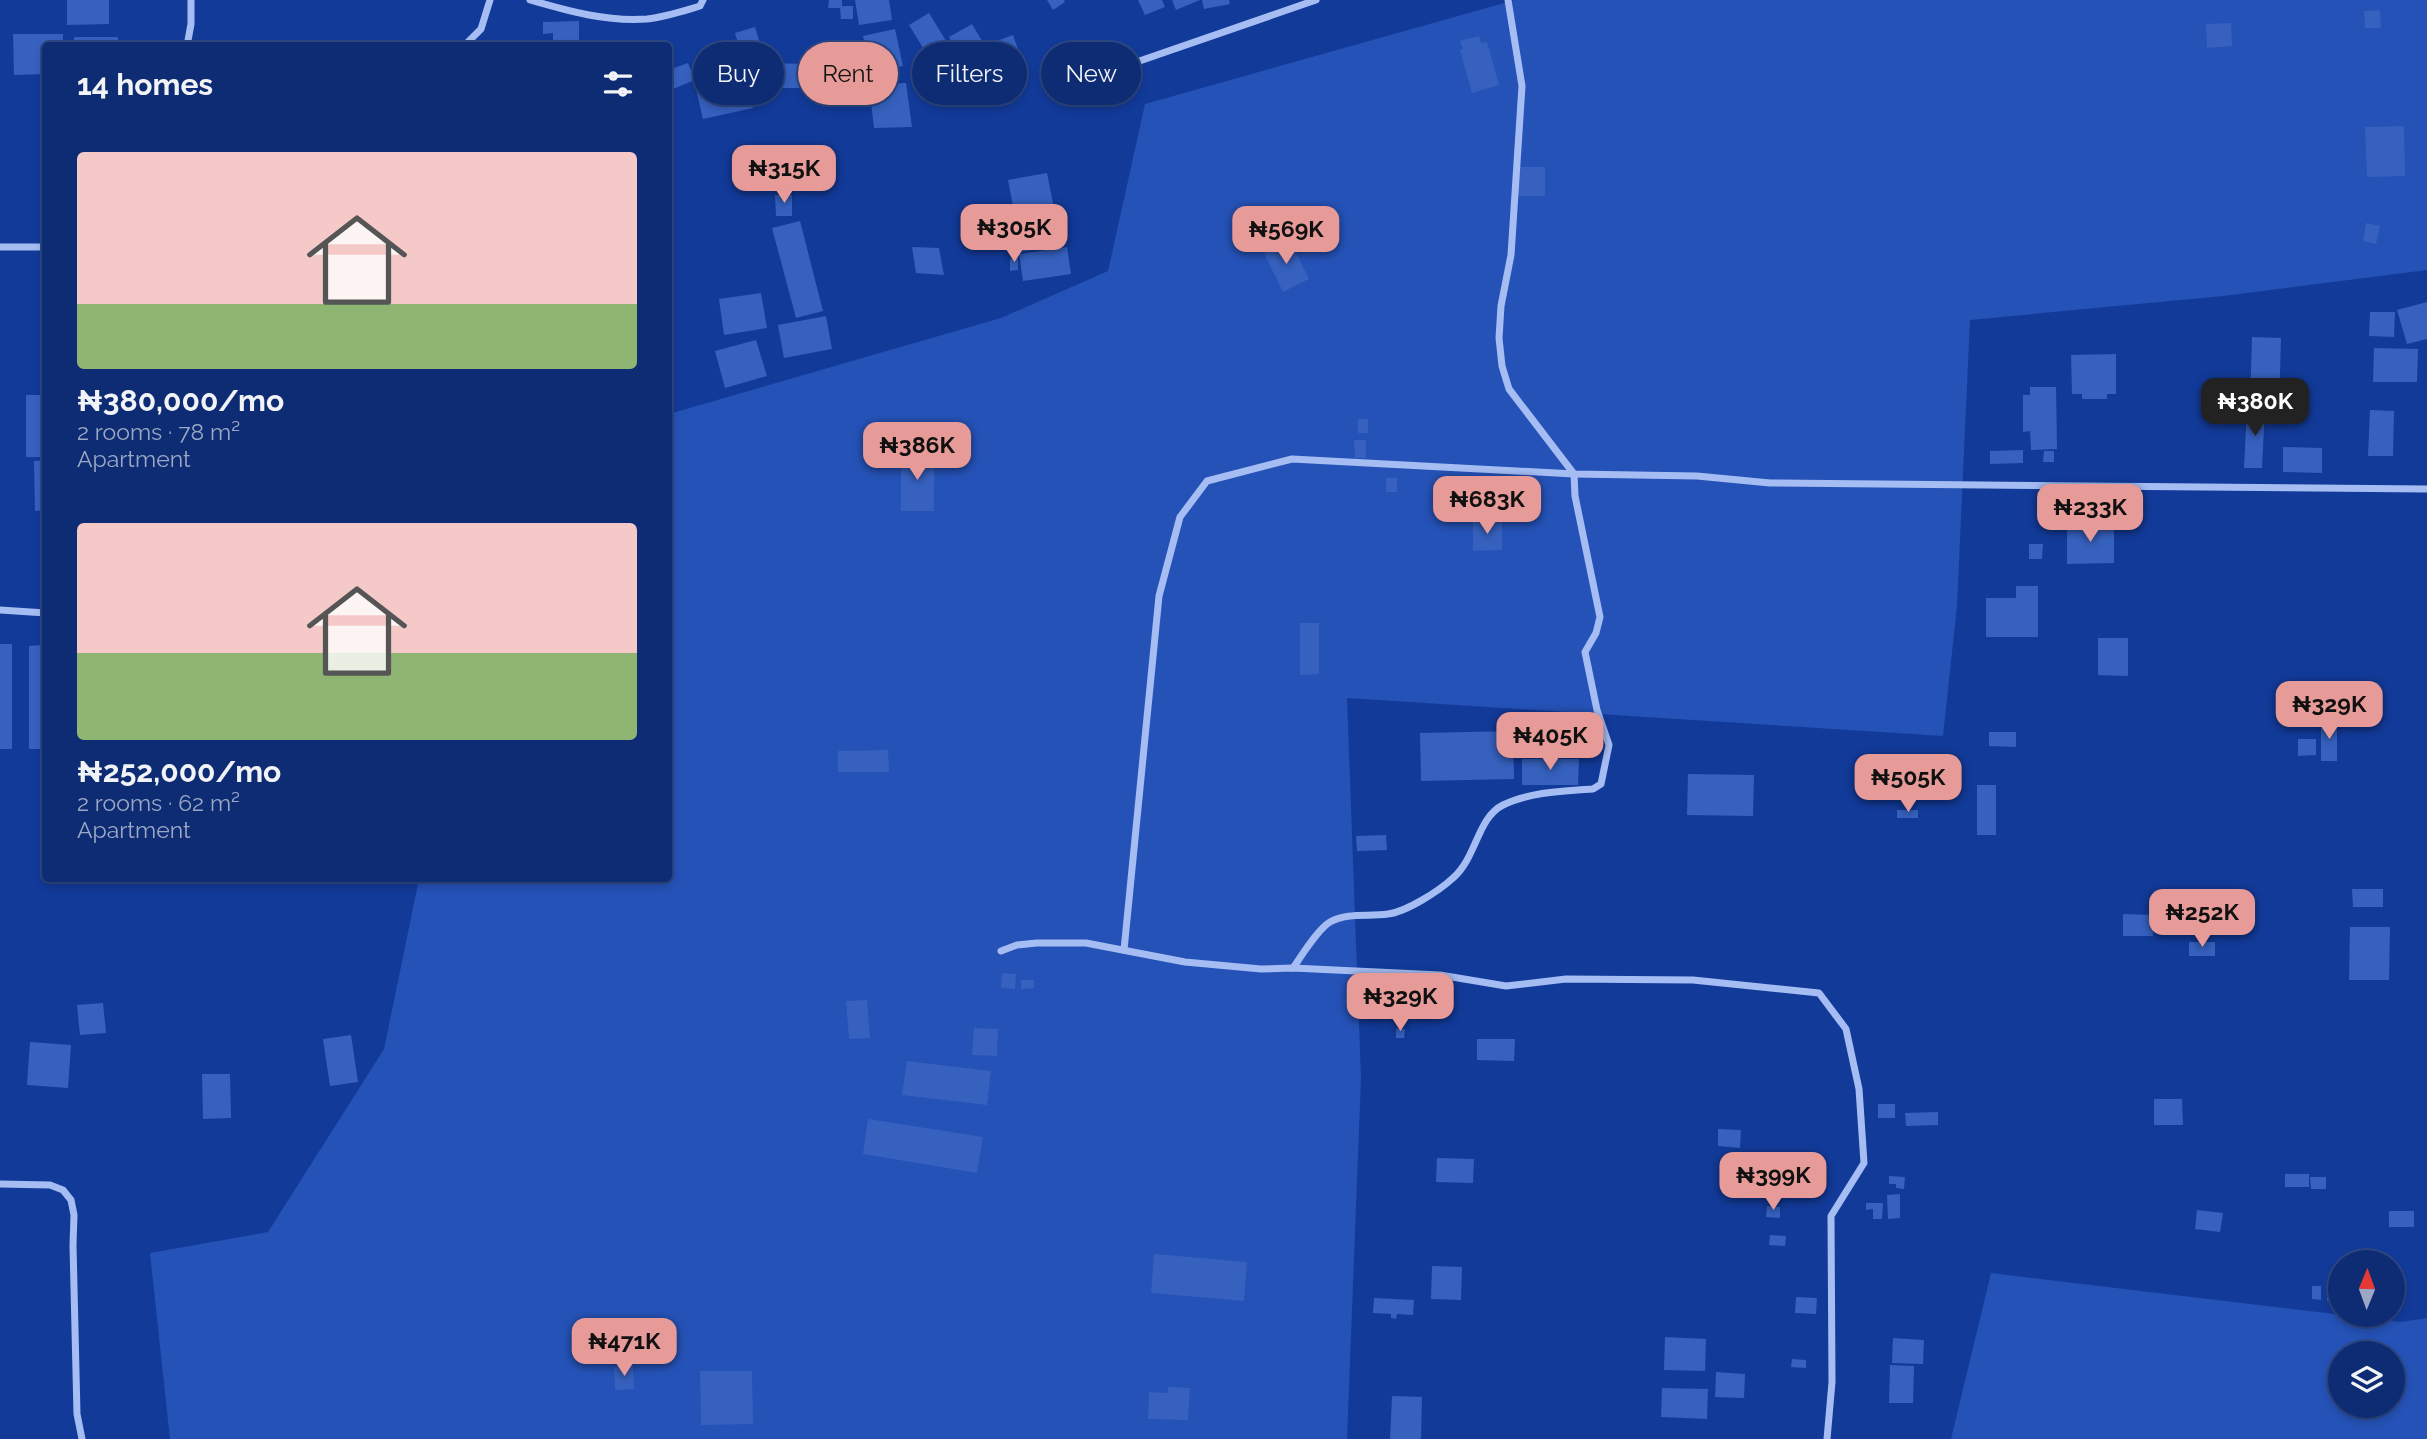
<!DOCTYPE html>
<html lang="en">
<head>
<meta charset="utf-8">
<style>
  :root { --surface:#0e2c73; --page:#1c387b; --text:#f1f3f6; --muted:#9ba7c4; --line:#2e4885; --accent:#e69b98 }
  body { margin:0; font-family:Raleway,sans-serif; background:var(--page); color:var(--text); height:100vh; display:flex; flex-direction:column; font-size:26px; white-space:nowrap }
  * { box-sizing:border-box; margin:0 }
  p { font-size:23px; color:var(--muted) }
  .icon { flex:none; width:38px; height:38px; fill:none; stroke:currentColor; stroke-width:2; stroke-linecap:round; stroke-linejoin:round }
  .map { position:relative; flex:1; overflow:hidden }
  .details { position:absolute; left:42px; top:42px; width:630px; height:840px; display:flex; flex-direction:column; background:var(--surface); border-radius:7px; box-shadow:0 4px 10px #0003,0 0 0 2px var(--line) }
  .details>* { flex:none }
  .banner { position:absolute; left:693px; top:42px; width:665px; height:63px; display:flex; gap:14px }
  .needle { width:46px; rotate:1deg }
  .controls { position:absolute; left:2328px; top:1250px; display:grid; gap:14px }
  .controls a { display:grid; place-items:center; width:77px; height:77px; border-radius:50%; background:var(--surface); box-shadow:0 4px 10px #0003,0 0 0 2px var(--line); font-size:35px }
  .price { position:absolute; translate:-50% -60px; padding:0 16px; border-radius:14px; background:var(--accent); color:#111; font-size:23px; line-height:46px; filter:drop-shadow(0 2px 4px #0008) }
  .price::after { content:''; position:absolute; left:50%; top:42px; width:21px; height:16px; margin-left:-10px; background:inherit; clip-path:polygon(0 0,100% 0,50% 100%) }
  .price.on { background:#222; color:#fff }
  ul { padding:0; list-style:none }
  li { display:grid; align-content:center; gap:14px; height:371px; padding:0 35px }
  li span { display:grid; place-items:center; height:217px; border-radius:7px; color:#555 }
  li>.icon { margin-inline-start:auto }
  span .icon { width:126px; height:126px; fill:#fffc; stroke-width:1 }
  li b { font-size:30px }
  h2 { display:flex; justify-content:space-between; align-items:center; height:84px; padding:0 35px; font-size:30px }
  .pill { padding:0 24px; border-radius:32px; background:var(--surface); box-shadow:0 4px 10px #0003,0 0 0 2px var(--line); font-size:24px; line-height:63px }
  .pill.on { background:var(--accent); color:#111 }
  .map>svg:first-child { display:block }
</style>
</head>
<body>
<div class="map">
<svg width="2427" height="1439" viewBox="0 0 2427 1439">
  <rect width="100%" height="100%" fill="#123a99"/>
  <g fill="#2552b7" fill-rule="evenodd">
    <polygon points="1515,0 2427,0 2427,270 2223,296 1970,320 1957,606 1943,736 1347,698 1361,1078 1347,1439 170,1439 150,1253 268,1232 384,1049 419,879 668,878 669,414 1001,318 1108,271 1145,104"/>
    <path d="M1991,1273L2401,1322L2427,1318V1439H1951ZM2340,1353H2392V1405H2340Z"/>
  </g>
  <g fill="#3661bf">
    <polygon points="67,0 109,0 109,24 67,25"/>
    <polygon points="829,0 842,0 842,6 853,6 853,19 841,19 840,8 828,8"/>
    <polygon points="855,0 889,0 892,20 859,25"/>
    <polygon points="1047,0 1064,0 1065,2 1053,10"/>
    <polygon points="1138,0 1162,0 1165,7 1145,15"/>
    <polygon points="1172,0 1200,0 1176,10"/>
    <polygon points="1202,0 1229,0 1230,4 1204,9"/>
    <polygon points="2380,10 2381,28 2365,28 2364,11"/>
    <polygon points="929,13 951,49 931,61 909,25"/>
    <polygon points="579,21 579,45 553,45 553,33 543,34 543,22"/>
    <polygon points="2231,23 2232,46 2207,48 2206,24"/>
    <polygon points="972,24 985,46 962,59 949,37"/>
    <polygon points="755,27 765,60 725,73 720,56 740,50 735,33"/>
    <polygon points="895,29 903,66 872,73 863,36"/>
    <polygon points="13,34 63,34 63,46 46,46 46,74 14,75"/>
    <polygon points="1013,35 1019,52 1000,58 994,42"/>
    <polygon points="1479,36 1481,43 1487,42 1499,85 1472,93 1460,50 1463,49 1460,41"/>
    <rect x="74" y="37" width="44" height="9"/>
    <polygon points="688,63 695,80 668,91 668,70"/>
    <polygon points="771,63 805,64 804,88 770,88"/>
    <polygon points="746,78 753,108 703,119 696,89"/>
    <polygon points="906,83 912,127 874,128 869,85"/>
    <polygon points="2404,126 2405,176 2367,177 2365,127"/>
    <rect x="1518" y="167" width="27" height="29"/>
    <polygon points="1047,173 1061,244 1022,252 1008,180"/>
    <polygon points="775,195 792,195 792,216 776,216"/>
    <polygon points="800,221 823,311 796,318 772,228"/>
    <polygon points="2366,223 2380,226 2376,244 2363,241"/>
    <polygon points="1290,240 1309,279 1283,292 1264,253"/>
    <polygon points="912,247 939,248 944,275 916,273"/>
    <polygon points="1067,247 1071,274 1023,281 1019,254"/>
    <polygon points="1018,258 1018,270 1010,271 1010,259"/>
    <polygon points="761,293 767,328 724,335 719,299"/>
    <polygon points="2427,302 2427,339 2407,344 2397,310"/>
    <polygon points="2370,312 2395,312 2394,337 2369,336"/>
    <polygon points="826,316 832,349 784,358 778,325"/>
    <polygon points="2252,337 2281,338 2279,405 2250,404"/>
    <polygon points="756,340 767,376 725,388 715,351"/>
    <polygon points="2374,348 2418,349 2417,382 2373,382"/>
    <polygon points="2116,354 2116,394 2107,394 2107,399 2082,399 2082,394 2072,394 2071,355"/>
    <polygon points="2030,387 2056,387 2057,449 2031,450 2030,431 2023,432 2023,395 2030,395"/>
    <rect x="26" y="395" width="20" height="62"/>
    <polygon points="2247,407 2265,407 2262,468 2244,468"/>
    <polygon points="2370,410 2394,411 2393,456 2368,456"/>
    <rect x="1358" y="419" width="10" height="14"/>
    <polygon points="1354,440 1366,440 1366,458 1355,458"/>
    <polygon points="2283,447 2322,448 2322,473 2283,472"/>
    <polygon points="2023,450 2023,463 1990,464 1990,451"/>
    <polygon points="2044,451 2054,451 2054,462 2043,462"/>
    <rect x="901" y="453" width="33" height="58"/>
    <polygon points="46,460 46,510 35,511 34,461"/>
    <rect x="1386" y="478" width="11" height="14"/>
    <polygon points="1473,521 1502,521 1502,550 1473,551"/>
    <polygon points="2067,524 2114,524 2114,563 2067,564"/>
    <polygon points="2029,544 2043,544 2042,559 2029,559"/>
    <polygon points="2016,586 2038,586 2038,637 1986,637 1986,598 2016,598"/>
    <polygon points="1300,623 1319,623 1319,674 1300,675"/>
    <polygon points="2098,638 2128,638 2128,676 2098,675"/>
    <polygon points="43,639 46,639 46,749 29,749 29,646 42,645"/>
    <rect x="0" y="644" width="12" height="105"/>
    <rect x="2321" y="722" width="16" height="39"/>
    <polygon points="1513,731 1514,779 1421,781 1420,733"/>
    <polygon points="1989,732 2016,732 2016,747 1989,746"/>
    <polygon points="2298,739 2316,739 2316,755 2298,756"/>
    <polygon points="888,750 889,772 838,772 838,751"/>
    <polygon points="1522,759 1579,759 1578,785 1522,785"/>
    <polygon points="1688,774 1754,775 1753,816 1687,815"/>
    <rect x="1977" y="785" width="19" height="50"/>
    <rect x="1897" y="810" width="21" height="8"/>
    <polygon points="1386,835 1387,850 1357,851 1356,836"/>
    <polygon points="2352,889 2383,889 2383,907 2353,907"/>
    <polygon points="2123,914 2153,915 2153,936 2123,936"/>
    <polygon points="2350,927 2390,927 2389,980 2349,980"/>
    <rect x="2189" y="942" width="26" height="14"/>
    <polygon points="1002,973 1016,974 1015,989 1001,988"/>
    <polygon points="1021,980 1034,980 1034,988 1021,989"/>
    <polygon points="1428,993 1443,993 1444,1015 1429,1016"/>
    <polygon points="867,1000 870,1038 849,1039 846,1001"/>
    <polygon points="103,1003 106,1033 80,1035 77,1005"/>
    <polygon points="974,1028 998,1029 997,1056 972,1055"/>
    <polygon points="1396,1029 1405,1029 1404,1038 1396,1038"/>
    <polygon points="351,1035 358,1082 330,1086 323,1039"/>
    <polygon points="1477,1039 1515,1039 1514,1061 1477,1060"/>
    <polygon points="30,1042 71,1045 68,1088 27,1085"/>
    <polygon points="907,1061 991,1071 987,1105 902,1095"/>
    <polygon points="202,1074 230,1074 231,1118 203,1119"/>
    <polygon points="2154,1099 2182,1099 2183,1125 2154,1125"/>
    <rect x="1878" y="1104" width="17" height="14"/>
    <polygon points="1938,1112 1938,1125 1906,1126 1905,1113"/>
    <polygon points="868,1119 983,1137 977,1173 863,1154"/>
    <polygon points="1718,1129 1741,1130 1740,1148 1718,1146"/>
    <polygon points="1437,1158 1474,1159 1473,1183 1436,1182"/>
    <rect x="2285" y="1174" width="24" height="13"/>
    <polygon points="1889,1176 1905,1177 1904,1189 1896,1188 1896,1184 1889,1184"/>
    <polygon points="2310,1177 2326,1177 2326,1189 2311,1189"/>
    <polygon points="1900,1194 1900,1218 1888,1219 1887,1195"/>
    <polygon points="1866,1203 1883,1203 1882,1219 1873,1219 1873,1209 1866,1210"/>
    <polygon points="1767,1206 1780,1207 1780,1218 1766,1217"/>
    <polygon points="2197,1210 2223,1213 2220,1232 2195,1229"/>
    <rect x="2389" y="1211" width="25" height="16"/>
    <polygon points="1770,1235 1786,1236 1785,1246 1769,1245"/>
    <polygon points="1154,1254 1247,1262 1244,1301 1151,1293"/>
    <polygon points="1432,1266 1462,1267 1461,1300 1431,1299"/>
    <polygon points="2312,1286 2321,1286 2321,1300 2312,1299"/>
    <rect x="2327" y="1289" width="11" height="12"/>
    <polygon points="1796,1297 1817,1298 1816,1314 1795,1313"/>
    <polygon points="1374,1298 1414,1300 1413,1315 1397,1314 1396,1319 1391,1318 1391,1314 1373,1313"/>
    <polygon points="1665,1337 1706,1339 1705,1371 1664,1370"/>
    <polygon points="1893,1338 1924,1340 1923,1364 1892,1363"/>
    <polygon points="1792,1359 1806,1360 1806,1368 1791,1367"/>
    <polygon points="633,1365 634,1389 615,1390 614,1366"/>
    <polygon points="1890,1365 1914,1366 1913,1403 1889,1403"/>
    <polygon points="700,1371 752,1371 753,1424 701,1425"/>
    <polygon points="1716,1372 1745,1374 1744,1398 1715,1397"/>
    <polygon points="1168,1387 1190,1388 1188,1420 1148,1419 1149,1392 1168,1393"/>
    <polygon points="1662,1388 1708,1389 1707,1419 1661,1417"/>
    <polygon points="1392,1396 1422,1397 1421,1439 1390,1439"/>
  </g>
  <g fill="none" stroke-linecap="round" stroke-linejoin="round">
    <g stroke="#a5bdf3" stroke-width="7">
      <path d="M530,0C568,11 607,22 647,19C665,17 683,11 700,6L703,0"/>
      <polyline points="187,46 191,24 191,0"/>
      <polyline points="464,46 481,29 490,0"/>
      <polyline points="1099,75 1316,0"/>
      <polyline points="0,247 46,247"/>
      <polyline points="0,610 46,613"/>
      <polyline points="1124,950 1159,596 1180,517 1207,481 1292,459 1574,474 1697,476 1770,483 2427,489"/>
      <polyline points="1001,951 1017,945 1037,943 1086,943 1185,962 1261,969 1293,968 1440,975 1506,986 1566,979 1693,980 1819,993 1846,1029 1859,1089 1864,1163 1831,1216 1832,1382 1827,1439"/>
      <path d="M1293,968C1302,955 1318,929 1330,922C1348,912 1368,917 1388,914C1406,912 1439,891 1453,878C1477,857 1477,818 1503,805C1529,792 1564,791 1593,789L1601,784L1609,745L1597,710L1585,652L1596,633L1600,617L1575,496L1574,474L1509,389L1502,366L1499,338L1501,306L1511,255L1522,86L1508,0"/>
      <polyline points="0,1184 50,1185 63,1190 71,1200 74,1215 73,1245 77,1414 82,1439"/>
    </g>
  </g>
</svg>
<div class="controls">
<a><svg class="needle" viewBox="-14 -14 28 28"><path d="M0-13l5 13h-10z" fill="#e53935"/><path d="M0 13l5-13h-10z" fill="#9ba7c4"/></svg></a>
<a><svg class="icon" aria-label="layers" viewBox="0 0 24 24"><path d="M12 4l9 5-9 5-9-5zM3 14l9 5 9-5"/></svg></a>
</div>
<b class="price" style="left:784px;top:205px">₦315K</b>
<b class="price" style="left:1014px;top:264px">₦305K</b>
<b class="price" style="left:1286px;top:266px">₦569K</b>
<b class="price on" style="left:2255px;top:438px">₦380K</b>
<b class="price" style="left:917px;top:482px">₦386K</b>
<b class="price" style="left:1487px;top:536px">₦683K</b>
<b class="price" style="left:2090px;top:544px">₦233K</b>
<b class="price" style="left:2329px;top:741px">₦329K</b>
<b class="price" style="left:1550px;top:772px">₦405K</b>
<b class="price" style="left:1908px;top:814px">₦505K</b>
<b class="price" style="left:2202px;top:949px">₦252K</b>
<b class="price" style="left:1400px;top:1033px">₦329K</b>
<b class="price" style="left:1773px;top:1212px">₦399K</b>
<b class="price" style="left:624px;top:1378px">₦471K</b>
<div class="banner">
<a class="pill">Buy</a>
<a class="pill on">Rent</a>
<a class="pill">Filters</a>
<a class="pill">New</a>
</div>
<section class="details">
<h2>14 homes<svg class="icon" aria-label="filters" viewBox="0 0 24 24"><path d="M4 7h16M4 17h16"/><circle cx="9" cy="7" r="2"/><circle cx="15" cy="17" r="2"/></svg></h2>
<ul>
<li><span style="background:linear-gradient(#f6c9c9 70%,#8fb573 0)"><svg class="icon" aria-label="home" viewBox="0 0 24 24"><path d="M3 11l9-7 9 7M6 9v11h12V9"/></svg></span><div><b>₦380,000/mo</b><p>2 rooms · 78 m²</p><p>Apartment</p></div></li>
<li><span style="background:linear-gradient(#f6c9c9 60%,#8fb573 0)"><svg class="icon" aria-label="home" viewBox="0 0 24 24"><path d="M3 11l9-7 9 7M6 9v11h12V9"/></svg></span><div><b>₦252,000/mo</b><p>2 rooms · 62 m²</p><p>Apartment</p></div></li>
</ul>
</section>
</div>
</body>
</html>
